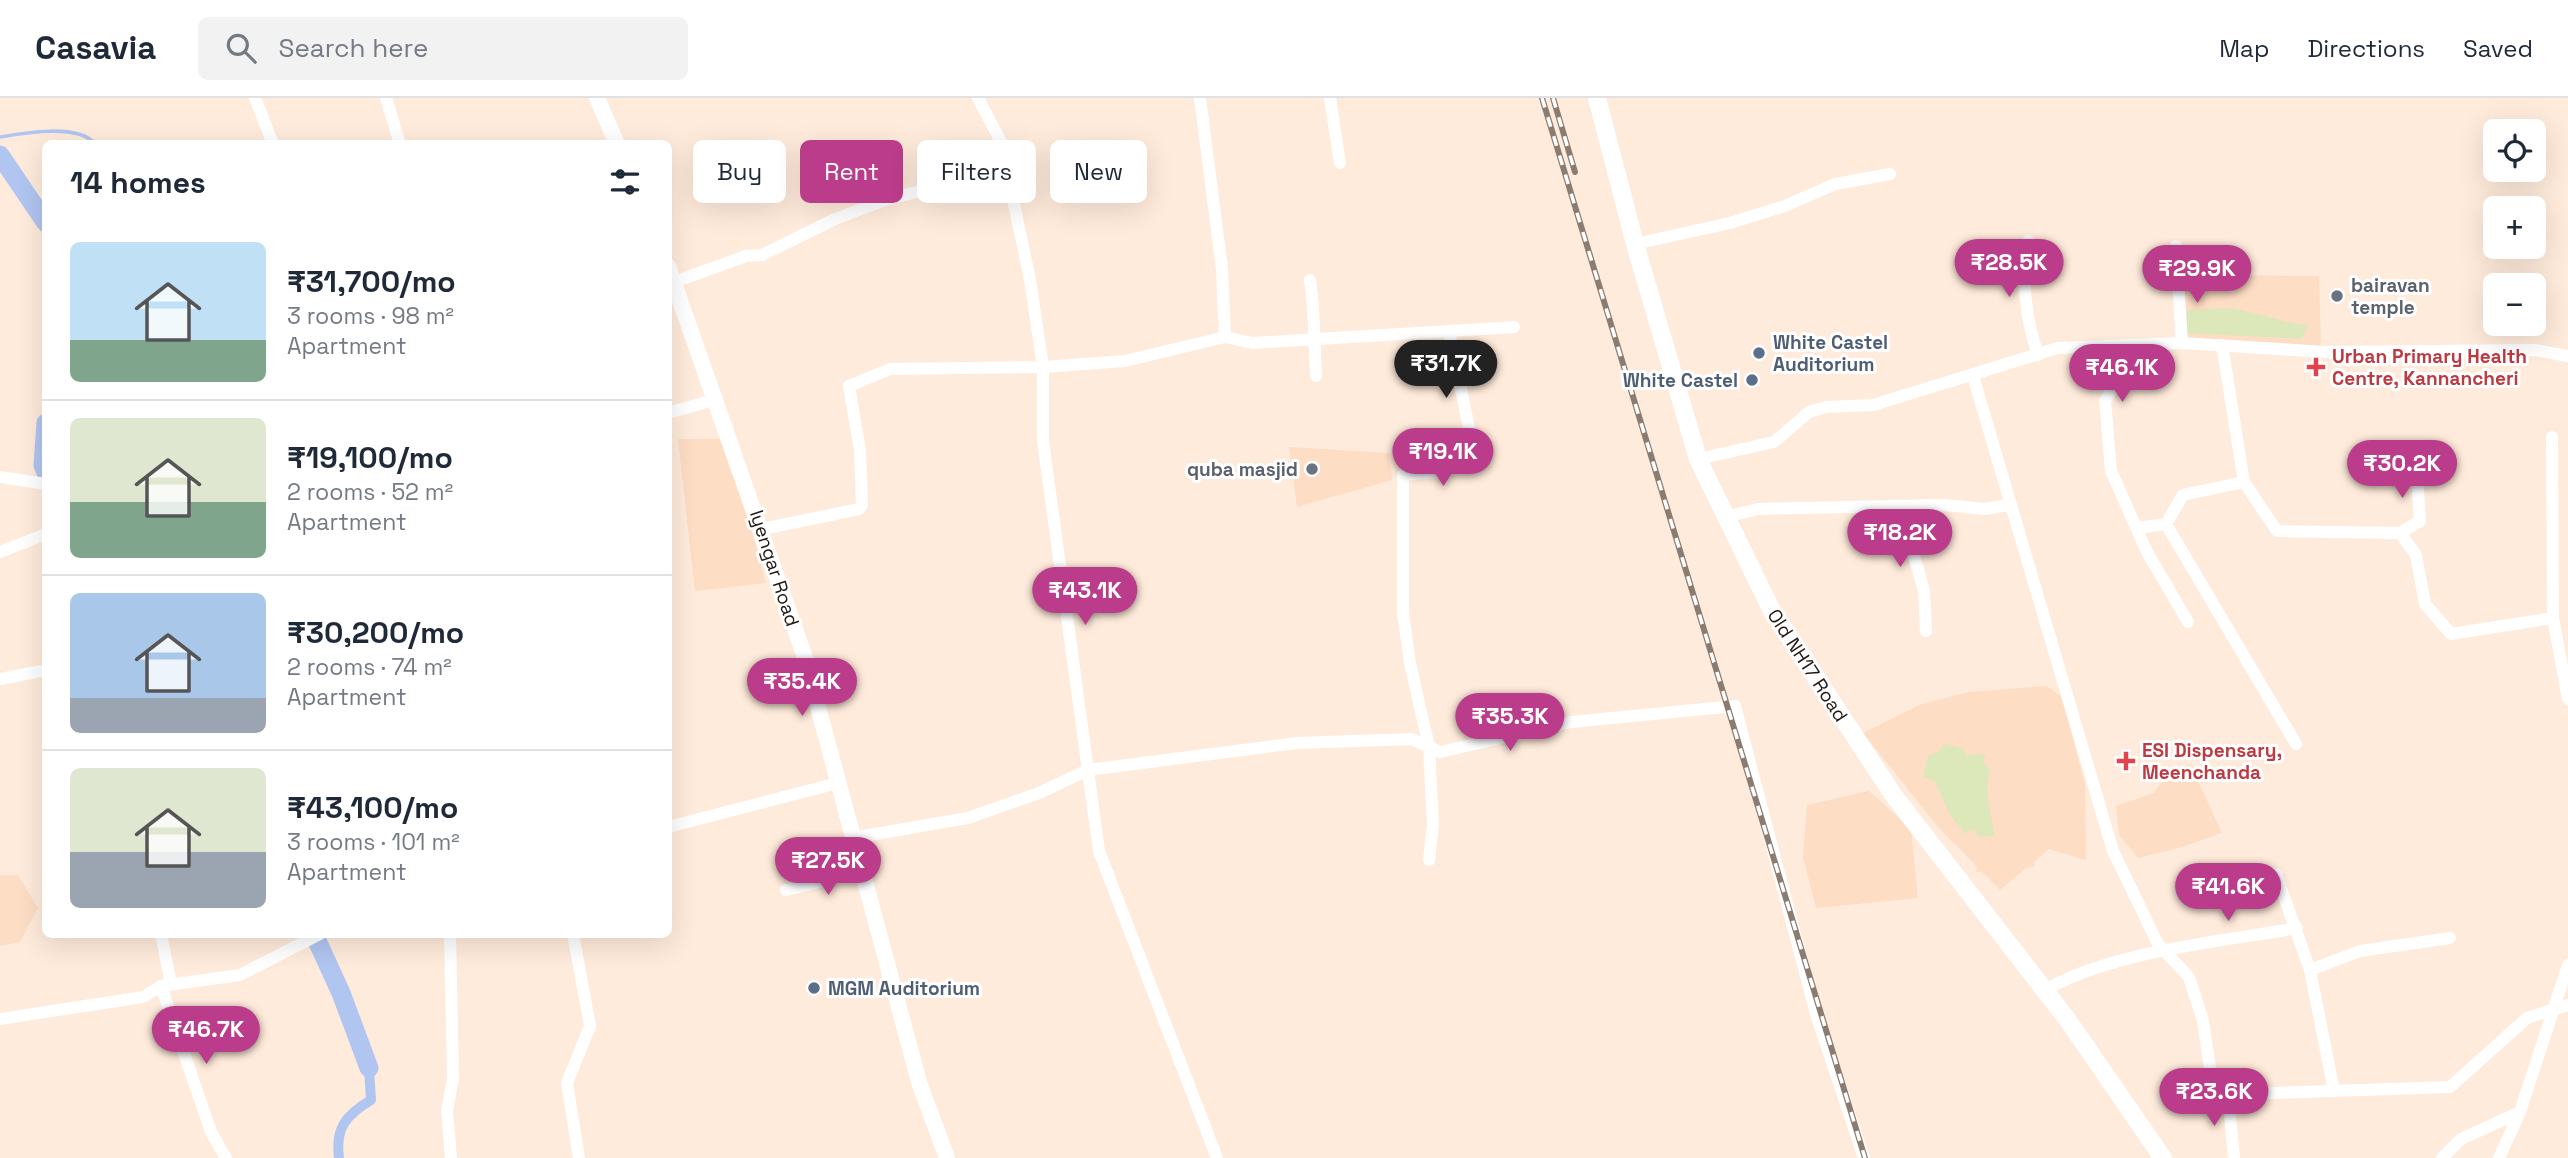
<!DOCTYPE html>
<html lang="en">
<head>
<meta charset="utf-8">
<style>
  :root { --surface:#fff; --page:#f2f2f3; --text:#1f2937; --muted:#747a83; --line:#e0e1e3; --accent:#ba3c8a }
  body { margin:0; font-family:"Space Grotesk",sans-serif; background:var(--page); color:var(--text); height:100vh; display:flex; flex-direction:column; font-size:26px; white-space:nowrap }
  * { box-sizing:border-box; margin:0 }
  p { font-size:23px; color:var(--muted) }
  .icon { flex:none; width:38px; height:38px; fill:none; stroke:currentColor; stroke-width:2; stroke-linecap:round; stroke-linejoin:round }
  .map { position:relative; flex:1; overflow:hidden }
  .panel { position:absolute; left:42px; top:42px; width:630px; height:798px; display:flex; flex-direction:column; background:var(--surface); border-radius:10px; box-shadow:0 7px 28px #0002 }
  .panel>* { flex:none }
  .hud { position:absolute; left:693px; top:42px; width:665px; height:63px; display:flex; gap:14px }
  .buttons { position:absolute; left:2483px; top:21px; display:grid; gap:14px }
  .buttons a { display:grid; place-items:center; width:63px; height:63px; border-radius:10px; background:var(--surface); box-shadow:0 7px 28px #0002; font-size:35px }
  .price { position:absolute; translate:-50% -60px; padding:0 16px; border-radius:24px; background:var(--accent); color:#fff; font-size:23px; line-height:46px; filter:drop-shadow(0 2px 4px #0008) }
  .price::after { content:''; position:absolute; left:50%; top:42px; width:21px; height:16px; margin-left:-10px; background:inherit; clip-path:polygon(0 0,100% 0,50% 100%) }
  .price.on { background:#222; color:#fff }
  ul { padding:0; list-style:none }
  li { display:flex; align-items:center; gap:21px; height:175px; padding:0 28px }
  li+li { border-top:2px solid var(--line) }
  li span { display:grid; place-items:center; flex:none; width:196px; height:140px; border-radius:10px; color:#555 }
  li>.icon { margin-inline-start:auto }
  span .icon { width:84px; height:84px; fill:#fffc; stroke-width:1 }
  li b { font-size:30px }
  h2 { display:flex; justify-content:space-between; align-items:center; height:84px; padding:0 28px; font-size:30px }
  .pill { padding:0 24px; border-radius:10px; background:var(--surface); box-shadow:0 7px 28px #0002; font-size:24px; line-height:63px }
  .pill.on { background:var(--accent); color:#fff }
  header { display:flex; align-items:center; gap:42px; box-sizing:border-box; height:98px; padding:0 35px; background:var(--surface); border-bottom:2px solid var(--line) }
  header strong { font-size:33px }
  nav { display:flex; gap:38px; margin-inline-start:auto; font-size:24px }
  .search { width:490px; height:63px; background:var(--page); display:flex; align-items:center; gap:18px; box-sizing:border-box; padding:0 24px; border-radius:10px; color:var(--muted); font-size:26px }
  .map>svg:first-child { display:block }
</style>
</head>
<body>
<header>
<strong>Casavia</strong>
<div class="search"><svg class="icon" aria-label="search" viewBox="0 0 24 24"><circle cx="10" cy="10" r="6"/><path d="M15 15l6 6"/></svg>Search here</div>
<nav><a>Map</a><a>Directions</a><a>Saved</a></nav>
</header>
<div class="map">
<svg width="2568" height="1060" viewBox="0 0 2568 1060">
  <rect width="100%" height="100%" fill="#ffebdb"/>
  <g fill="#fdddc4">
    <polygon points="2185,177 2319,178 2321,250 2184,241"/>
    <polygon points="678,341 726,341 766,485 695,493"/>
    <polygon points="1289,349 1389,355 1392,382 1297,409"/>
    <polygon points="2047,588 2062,599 2085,686 2086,762 2049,751 2034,764 2035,769 2026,770 2000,792 1982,774 1976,774 1977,769 1939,730 1863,635 1919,607 1969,594"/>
    <polygon points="2190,666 2222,735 2179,750 2138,760 2119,737 2116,708 2154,695 2168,675"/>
    <polygon points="1869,693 1911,731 1918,800 1816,810 1803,759 1807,707"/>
    <polygon points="0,777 18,777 38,810 20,844 0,848"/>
  </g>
  <g fill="#dce8ba">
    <polygon points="2233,210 2296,226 2308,226 2302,241 2185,235 2187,212"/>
    <path d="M1944,645L1963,651L1966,657L1986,656L1983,663L1990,673C1983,695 1992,715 1994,738L1978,739L1976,732L1971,731L1965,736L1949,715L1935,684L1923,679L1928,658L1941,652Z"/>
  </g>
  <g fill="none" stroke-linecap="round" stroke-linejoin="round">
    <path stroke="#b0c5f0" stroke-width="3.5" d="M0,39C22,35 79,25 95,46"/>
    <path stroke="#b0c5f0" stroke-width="10" d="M339,1060C335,1030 346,1017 371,1002L369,970"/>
    <g stroke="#b0c5f0" stroke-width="19">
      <polyline points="0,57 46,125"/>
      <polyline points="46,325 43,367 46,375"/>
      <polyline points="314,836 341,895 369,970"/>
    </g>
    <g stroke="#fff" stroke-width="12">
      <polyline points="255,0 273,46"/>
      <polyline points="386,0 400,46"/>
      <polyline points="978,0 1001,44 1030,182 1043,269 1043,343 1099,753 1217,1060"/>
      <polyline points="1200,0 1222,171 1225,239"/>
      <polyline points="1330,0 1340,65"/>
      <path d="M2028,143C2021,182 2025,219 2038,257"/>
      <polyline points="1635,146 1730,125 1785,108 1835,86 1890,76"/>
      <polyline points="2176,148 2182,245"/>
      <path d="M1310,182C1315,215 1314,245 1316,278"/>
      <polyline points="674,184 746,158 762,157 835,121 888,101 1007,72"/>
      <polyline points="2222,247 2244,384"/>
      <polyline points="2105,248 2115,286 2105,303 2111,373 2147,454 2188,524"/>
      <polyline points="1973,278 2113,753 2158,846 2189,879 2203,923 2214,997 2450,989 2527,920 2568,907"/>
      <polyline points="668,315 717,301"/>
      <polyline points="2552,339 2553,520 2568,601"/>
      <polyline points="1698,361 1774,344 1809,314 1826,309 1873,307 2058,250 2182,245 2326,254 2535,252 2568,258"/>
      <polyline points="0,379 46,386"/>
      <polyline points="1911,408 1909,440 1924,493 1926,533"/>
      <polyline points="1726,419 1758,411 1946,407 1984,411 2009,407"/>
      <polyline points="2166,426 2183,397 2244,384 2277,433 2400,435 2416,457 2425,506 2451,536 2553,520"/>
      <polyline points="2137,430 2166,426 2296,646"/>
      <polyline points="762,431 859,411 862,407 860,352 849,288 890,271 1043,269 1125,263 1225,239 1252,245 1514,229"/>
      <polyline points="2400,435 2420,423 2417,376"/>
      <polyline points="0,454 46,436"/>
      <polyline points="0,581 46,572"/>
      <polyline points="668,729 838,685"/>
      <polyline points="852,740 968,720 1039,695 1088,672 1297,645 1412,641 1440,654 1571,624 1735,608 1816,916 1864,1060"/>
      <polyline points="1429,762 1433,726 1429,649 1410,565 1403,515 1403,377 1438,374 1476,364 1449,233"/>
      <polyline points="2276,776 2310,872 2334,993"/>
      <polyline points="786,792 862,774"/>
      <polyline points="161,836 171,886"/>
      <polyline points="450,836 453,980 447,1013 451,1060"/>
      <polyline points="573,836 590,928 567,985 579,1060"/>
      <polyline points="2310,872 2360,853 2450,840"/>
      <polyline points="161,888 211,1034 226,1060"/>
      <path d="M2045,892C2113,853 2219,844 2297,830"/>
      <polyline points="0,921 143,899 161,888 240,877 320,836"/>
      <polyline points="2228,997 2234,1060"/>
      <polyline points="2442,1060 2461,1041 2520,1014 2568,867"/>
      <polyline points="2499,1060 2520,1014"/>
    </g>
    <g stroke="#fff" stroke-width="16">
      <polyline points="597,0 617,46"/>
      <polyline points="668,168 804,557 919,984 947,1060"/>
    </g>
    <polyline stroke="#fff" stroke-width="18" points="1597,0 1635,146 1698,361 1771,511 1894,698 2067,921 2163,1060"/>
    <defs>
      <g id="rail">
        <polyline points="1542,0 1865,1060"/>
        <polyline points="1553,0 1575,74"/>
      </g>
    </defs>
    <use href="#rail" stroke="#8a7c71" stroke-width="6"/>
    <use href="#rail" stroke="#fff" stroke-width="3.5" stroke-dasharray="10" stroke-linecap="butt"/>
  </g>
  <g fill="#6b7280" stroke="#fff" stroke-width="2.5">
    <circle cx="2337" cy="198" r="7"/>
    <circle cx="1312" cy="371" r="7"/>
  </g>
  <g fill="#5c6f8a" stroke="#fff" stroke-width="2.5">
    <circle cx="1759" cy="255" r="7"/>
    <circle cx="1752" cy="282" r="7"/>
    <circle cx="814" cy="890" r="7"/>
  </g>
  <g fill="#e0444e" stroke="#fff" stroke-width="2.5">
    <path d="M2312.5 258.5h7v7h7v7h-7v7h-7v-7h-7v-7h7z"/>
    <path d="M2122.5 652.5h7v7h7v7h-7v7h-7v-7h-7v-7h7z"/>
  </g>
  <g text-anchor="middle" stroke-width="6" stroke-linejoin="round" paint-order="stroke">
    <g font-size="19" font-weight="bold" fill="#5b616d" stroke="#fff" text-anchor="start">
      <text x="2351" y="194">bairavan<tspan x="2351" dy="22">temple</tspan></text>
      <text x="1298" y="378" text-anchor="end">quba masjid</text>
    </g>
    <g font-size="19" font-weight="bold" fill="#4e5e75" stroke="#fff" text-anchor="start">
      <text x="1773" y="251">White Castel<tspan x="1773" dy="22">Auditorium</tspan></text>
      <text x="1738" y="289" text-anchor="end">White Castel</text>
      <text x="828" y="897">MGM Auditorium</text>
    </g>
    <g font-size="19" font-weight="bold" fill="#be3a42" stroke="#fff" text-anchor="start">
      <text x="2332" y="265">Urban Primary Health<tspan x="2332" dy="22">Centre, Kannancheri</tspan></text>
      <text x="2142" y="659">ESI Dispensary,<tspan x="2142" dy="22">Meenchanda</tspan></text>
    </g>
    <g font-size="19" fill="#211811" stroke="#fff">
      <text transform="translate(775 470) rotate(72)" y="7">Iyengar Road</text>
      <text transform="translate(1808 567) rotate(57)" y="7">Old NH17 Road</text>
    </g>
  </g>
</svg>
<div class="buttons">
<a><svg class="icon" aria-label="locate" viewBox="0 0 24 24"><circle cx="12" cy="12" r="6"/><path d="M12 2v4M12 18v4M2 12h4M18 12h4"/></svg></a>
<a>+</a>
<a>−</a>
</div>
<b class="price" style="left:2009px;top:201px">₹28.5K</b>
<b class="price" style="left:2197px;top:207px">₹29.9K</b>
<b class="price on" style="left:1446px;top:302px">₹31.7K</b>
<b class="price" style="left:2122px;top:306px">₹46.1K</b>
<b class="price" style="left:1443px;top:390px">₹19.1K</b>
<b class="price" style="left:2402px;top:402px">₹30.2K</b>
<b class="price" style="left:1900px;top:471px">₹18.2K</b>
<b class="price" style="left:1085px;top:529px">₹43.1K</b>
<b class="price" style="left:802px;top:620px">₹35.4K</b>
<b class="price" style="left:1510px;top:655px">₹35.3K</b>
<b class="price" style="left:828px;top:799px">₹27.5K</b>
<b class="price" style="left:2228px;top:825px">₹41.6K</b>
<b class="price" style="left:206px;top:968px">₹46.7K</b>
<b class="price" style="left:2214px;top:1030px">₹23.6K</b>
<div class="hud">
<a class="pill">Buy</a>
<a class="pill on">Rent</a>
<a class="pill">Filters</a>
<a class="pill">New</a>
</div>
<section class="panel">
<h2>14 homes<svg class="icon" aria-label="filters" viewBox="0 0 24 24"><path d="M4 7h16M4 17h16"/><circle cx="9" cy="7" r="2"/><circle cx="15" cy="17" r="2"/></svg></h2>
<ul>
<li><span style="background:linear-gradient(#bfe0f5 70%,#7fa58c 0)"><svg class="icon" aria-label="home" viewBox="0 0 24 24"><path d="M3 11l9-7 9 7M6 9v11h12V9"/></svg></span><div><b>₹31,700/mo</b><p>3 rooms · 98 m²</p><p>Apartment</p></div></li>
<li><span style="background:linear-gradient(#dfe7d0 60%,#7fa58c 0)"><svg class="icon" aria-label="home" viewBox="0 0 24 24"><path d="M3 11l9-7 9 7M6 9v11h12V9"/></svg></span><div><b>₹19,100/mo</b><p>2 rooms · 52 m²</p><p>Apartment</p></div></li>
<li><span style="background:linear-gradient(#a9c7e8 75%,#9aa5b1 0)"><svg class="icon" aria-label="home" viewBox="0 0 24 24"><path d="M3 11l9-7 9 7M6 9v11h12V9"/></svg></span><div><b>₹30,200/mo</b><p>2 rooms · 74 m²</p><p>Apartment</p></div></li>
<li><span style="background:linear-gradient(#dfe7d0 60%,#9aa5b1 0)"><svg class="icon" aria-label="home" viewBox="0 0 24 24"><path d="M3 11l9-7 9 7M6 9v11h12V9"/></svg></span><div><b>₹43,100/mo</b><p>3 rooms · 101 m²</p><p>Apartment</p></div></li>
</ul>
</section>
</div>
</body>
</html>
